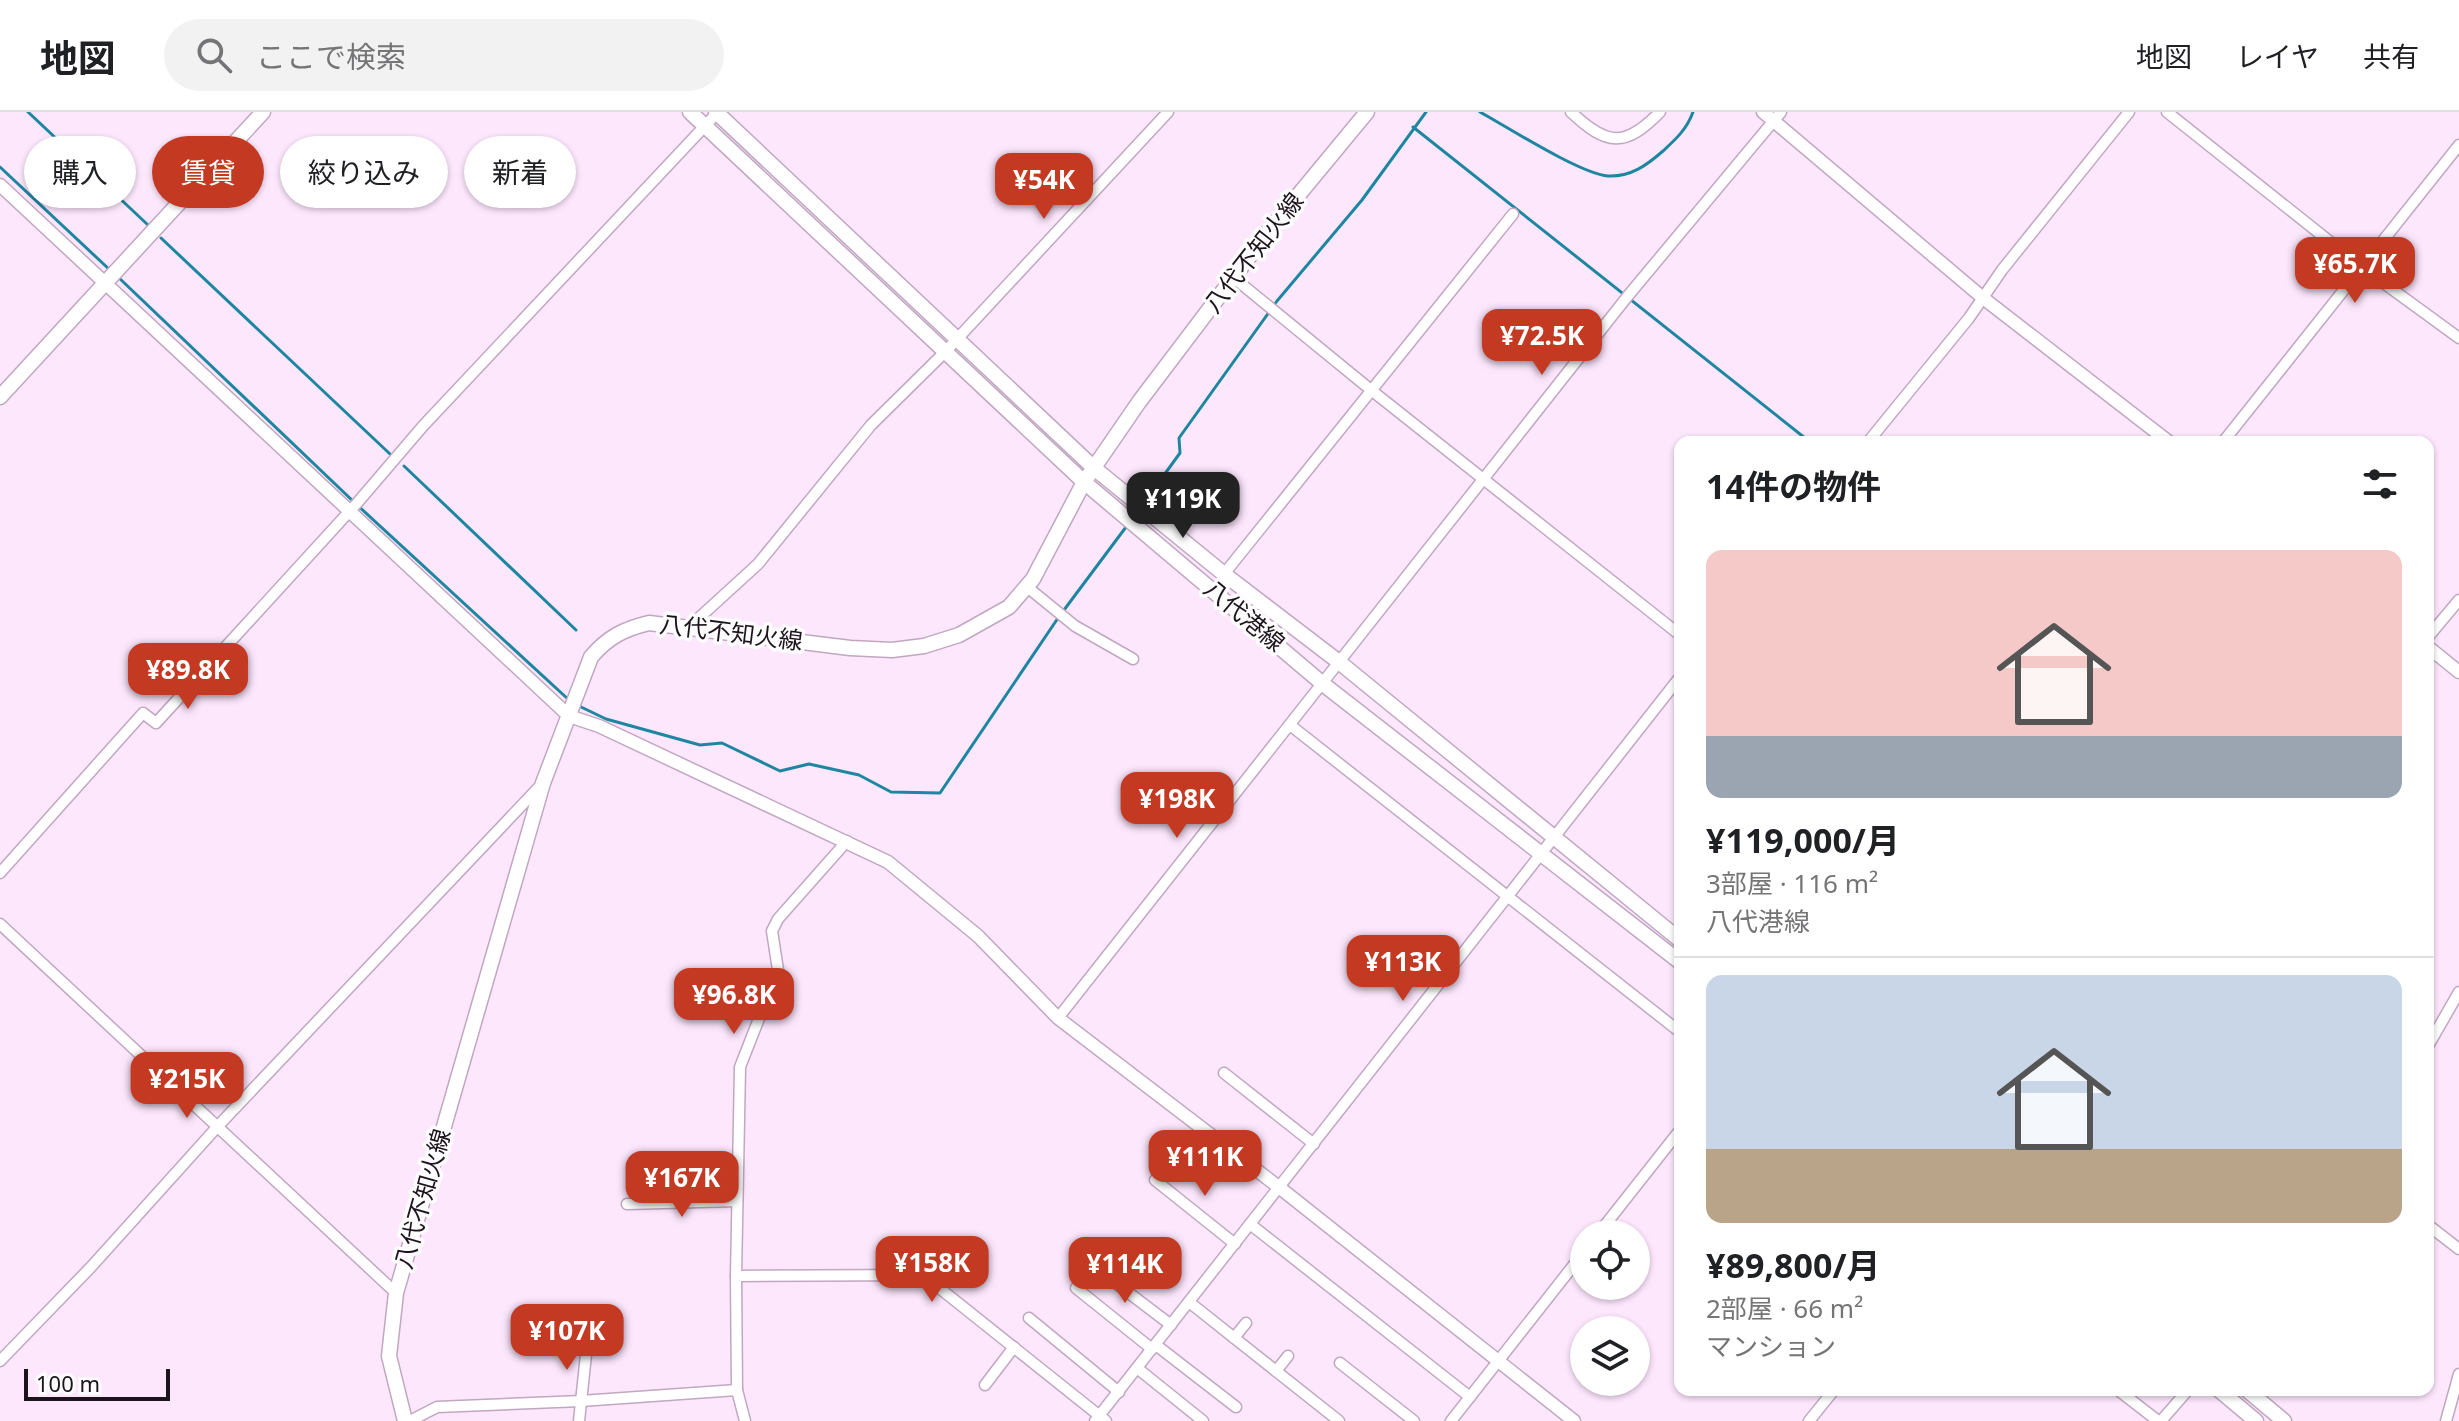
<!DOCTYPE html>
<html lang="ja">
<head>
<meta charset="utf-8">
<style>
  :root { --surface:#fff; --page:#f2f2f2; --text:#202124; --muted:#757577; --line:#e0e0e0; --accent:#c43922 }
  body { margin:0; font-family:"Noto Sans","Noto Sans JP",sans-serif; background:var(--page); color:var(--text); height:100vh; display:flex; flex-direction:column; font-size:30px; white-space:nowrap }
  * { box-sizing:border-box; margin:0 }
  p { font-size:26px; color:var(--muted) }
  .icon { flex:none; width:44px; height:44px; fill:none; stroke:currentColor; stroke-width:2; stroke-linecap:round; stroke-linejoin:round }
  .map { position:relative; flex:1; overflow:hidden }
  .drawer { position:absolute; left:1674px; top:324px; width:760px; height:960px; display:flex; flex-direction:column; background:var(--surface); border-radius:16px; box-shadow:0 2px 6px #0004 }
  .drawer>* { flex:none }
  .guide { position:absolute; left:24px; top:24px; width:760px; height:72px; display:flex; gap:16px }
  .tools { position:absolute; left:1570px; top:1108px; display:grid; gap:16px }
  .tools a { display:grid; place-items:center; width:80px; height:80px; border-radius:50%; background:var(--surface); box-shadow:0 2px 6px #0004; font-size:40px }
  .scale { position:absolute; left:24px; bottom:20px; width:146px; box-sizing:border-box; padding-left:8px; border:4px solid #1d131d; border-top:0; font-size:22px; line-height:28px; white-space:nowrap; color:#1d131d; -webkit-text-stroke:6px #fcfcfc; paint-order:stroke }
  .price { position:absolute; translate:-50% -68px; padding:0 18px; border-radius:16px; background:var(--accent); color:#fff; font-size:26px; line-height:52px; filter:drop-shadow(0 2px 4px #0008) }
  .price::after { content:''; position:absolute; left:50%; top:48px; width:24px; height:18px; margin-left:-12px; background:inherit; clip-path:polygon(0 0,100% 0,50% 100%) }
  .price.selected { background:#222; color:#fff }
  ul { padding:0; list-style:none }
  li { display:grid; align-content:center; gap:16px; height:424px; padding:0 32px }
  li+li { border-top:2px solid var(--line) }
  li span { display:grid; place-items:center; height:248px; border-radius:16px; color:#555 }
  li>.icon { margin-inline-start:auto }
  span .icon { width:144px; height:144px; fill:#fffc; stroke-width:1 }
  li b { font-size:34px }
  h2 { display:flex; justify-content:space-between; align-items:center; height:96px; padding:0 32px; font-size:34px }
  .pill { padding:0 28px; border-radius:36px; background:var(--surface); box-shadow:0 2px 6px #0004; font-size:28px; line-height:72px }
  .pill.selected { background:var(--accent); color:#fff }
  header { display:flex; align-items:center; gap:48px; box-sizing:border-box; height:112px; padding:0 40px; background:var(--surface); border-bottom:2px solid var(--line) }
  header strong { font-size:38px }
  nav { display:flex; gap:44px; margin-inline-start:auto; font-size:28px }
  .search { width:560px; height:72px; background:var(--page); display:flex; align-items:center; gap:20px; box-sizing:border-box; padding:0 28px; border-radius:44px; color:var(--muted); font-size:30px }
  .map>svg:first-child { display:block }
</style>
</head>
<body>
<header>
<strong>地図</strong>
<div class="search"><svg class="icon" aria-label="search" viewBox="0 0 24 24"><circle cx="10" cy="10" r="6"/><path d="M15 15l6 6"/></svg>ここで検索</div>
<nav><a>地図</a><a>レイヤ</a><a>共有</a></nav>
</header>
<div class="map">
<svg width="2459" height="1309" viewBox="0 0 2459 1309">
  <rect width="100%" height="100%" fill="#fde7fd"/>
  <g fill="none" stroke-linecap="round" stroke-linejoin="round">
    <g stroke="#1e86a1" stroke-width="3">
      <polyline points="28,0 148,113"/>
      <path d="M1480,0C1507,15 1581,62 1608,64C1631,65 1647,53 1663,39C1676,27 1687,17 1693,0"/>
      <polyline points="1413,15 1810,330"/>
      <polyline points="0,55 111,159"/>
      <polyline points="161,126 390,342"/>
      <polyline points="117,164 355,391 569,588"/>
      <polyline points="404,354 576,518"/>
      <polyline points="1156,374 1180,341 1179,326 1277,189 1362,88 1426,0"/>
      <polyline points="1064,498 1126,415"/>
      <polyline points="579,594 606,607 700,633 722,631 780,659 809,652 859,663 891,680 940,681 1058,506"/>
    </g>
    <defs>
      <g id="minor">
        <path d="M1571,0C1607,34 1625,36 1660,0"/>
        <polyline points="2167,0 2363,156 2459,226"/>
        <polyline points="1234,166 1371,278 1680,523"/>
        <polyline points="1868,330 1969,206 2002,158 2129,0"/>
        <polyline points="2223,330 2459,33"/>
        <polyline points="1224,462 1513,102"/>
        <polyline points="1026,474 1075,514 1133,547"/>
        <polyline points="689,515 758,452 871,313 945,240 1168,0"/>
        <polyline points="2428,525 2459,488"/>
        <polyline points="1290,613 1680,920"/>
        <polyline points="0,761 143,601 156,611 358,390 423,314 718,0"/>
        <polyline points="0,812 396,1181"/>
        <polyline points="1058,906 1627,185 1781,0"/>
        <polyline points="2428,934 2459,880"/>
        <polyline points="1224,961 1314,1032"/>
        <polyline points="1155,1068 1235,1132"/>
        <polyline points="627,1092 737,1089"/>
        <polyline points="1250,1112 1470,1285"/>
        <polyline points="2428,1113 2459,1137"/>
        <polyline points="1598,1122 1680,1018"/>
        <polyline points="1083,1146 1171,1213"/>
        <polyline points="736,1164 923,1163 1106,1309"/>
        <polyline points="1076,1176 1152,1237"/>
        <polyline points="1189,1190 1339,1309"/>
        <polyline points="1029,1206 1119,1280"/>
        <polyline points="1234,1226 1246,1211"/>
        <polyline points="1156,1233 1236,1295"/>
        <polyline points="0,1249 91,1155 218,1014 541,673"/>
        <polyline points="1340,1251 1414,1309"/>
        <polyline points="1137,1256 1203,1309"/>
        <polyline points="1276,1259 1288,1244"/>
        <polyline points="985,1273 1014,1235"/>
        <polyline points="2118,1278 2158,1309"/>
        <polyline points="410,1309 437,1295 581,1289 737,1278"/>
        <polyline points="579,1309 589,1214"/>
        <polyline points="745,1309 737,1278 736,1164 740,955 778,858 772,819 778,807 847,729"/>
        <polyline points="1095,1309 1680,565"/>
        <polyline points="1451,1309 1584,1140"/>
        <polyline points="1809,1309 1834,1278"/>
        <polyline points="2161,1309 2188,1278"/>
        <polyline points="2446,1309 2459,1262"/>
      </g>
      <g id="tertiary">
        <polyline points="1763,0 1983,186 2169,330"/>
        <polyline points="0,73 569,604 599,614 888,750 978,824 1058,906 1280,1076 1574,1309"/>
        <polyline points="2428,535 2459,560"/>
      </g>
      <g id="secondary">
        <polyline points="690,0 1084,370 1323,572 1680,850"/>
        <polyline points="716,0 1094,356 1224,462 1339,550 1680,828"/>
        <polyline points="0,285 263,0"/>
        <polyline points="2219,1278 2256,1309"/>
        <polyline points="2247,1278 2284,1309"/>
        <path d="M405,1309L389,1244L396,1181L543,671L591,545C608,525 624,517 649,511L850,536L892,538L924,534L959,523L1009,495L1033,467L1084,370L1139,290L1267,121L1367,0"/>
      </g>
    </defs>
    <use href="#minor" stroke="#c1a7c1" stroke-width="13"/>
    <use href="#tertiary" stroke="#c1a7c1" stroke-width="15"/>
    <use href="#secondary" stroke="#c1a7c1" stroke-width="17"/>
    <use href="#minor" stroke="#fff" stroke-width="10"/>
    <use href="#tertiary" stroke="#fff" stroke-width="12"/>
    <use href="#secondary" stroke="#fff" stroke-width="14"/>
  </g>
  <g text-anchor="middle" stroke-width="7" stroke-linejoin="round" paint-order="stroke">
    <g font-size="24" fill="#1d131d" stroke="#fcfcfc">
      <text transform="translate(1254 141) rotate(-52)" y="8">八代不知火線</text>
      <text transform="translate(1244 504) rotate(40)" y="8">八代港線</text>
      <text transform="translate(731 521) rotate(7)" y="8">八代不知火線</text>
      <text transform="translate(423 1087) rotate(-74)" y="8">八代不知火線</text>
    </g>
  </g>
</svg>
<div class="tools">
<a><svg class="icon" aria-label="locate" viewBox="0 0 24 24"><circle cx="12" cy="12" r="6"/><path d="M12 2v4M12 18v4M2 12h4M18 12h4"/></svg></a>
<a><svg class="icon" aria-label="layers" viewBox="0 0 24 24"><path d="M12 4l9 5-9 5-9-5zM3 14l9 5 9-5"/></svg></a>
</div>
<div class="scale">100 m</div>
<b class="price" style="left:1044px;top:109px">¥54K</b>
<b class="price" style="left:2355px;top:193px">¥65.7K</b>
<b class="price" style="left:1542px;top:265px">¥72.5K</b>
<b class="price selected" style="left:1183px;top:428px">¥119K</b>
<b class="price" style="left:188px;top:599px">¥89.8K</b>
<b class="price" style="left:1177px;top:728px">¥198K</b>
<b class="price" style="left:1403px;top:891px">¥113K</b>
<b class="price" style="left:734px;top:924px">¥96.8K</b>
<b class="price" style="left:187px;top:1008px">¥215K</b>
<b class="price" style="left:1205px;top:1086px">¥111K</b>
<b class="price" style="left:682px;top:1107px">¥167K</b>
<b class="price" style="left:932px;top:1192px">¥158K</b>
<b class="price" style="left:1125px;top:1193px">¥114K</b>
<b class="price" style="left:567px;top:1260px">¥107K</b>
<div class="guide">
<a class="pill">購入</a>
<a class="pill selected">賃貸</a>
<a class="pill">絞り込み</a>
<a class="pill">新着</a>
</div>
<section class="drawer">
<h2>14件の物件<svg class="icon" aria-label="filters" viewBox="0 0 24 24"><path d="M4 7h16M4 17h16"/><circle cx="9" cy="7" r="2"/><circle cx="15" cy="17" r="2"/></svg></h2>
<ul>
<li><span style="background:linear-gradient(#f6c9c9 75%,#9aa5b1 0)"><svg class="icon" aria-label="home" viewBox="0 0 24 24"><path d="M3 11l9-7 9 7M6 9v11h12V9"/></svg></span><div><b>¥119,000/月</b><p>3部屋 · 116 m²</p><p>八代港線</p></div></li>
<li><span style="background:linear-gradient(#c9d6e8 70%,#b9a48a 0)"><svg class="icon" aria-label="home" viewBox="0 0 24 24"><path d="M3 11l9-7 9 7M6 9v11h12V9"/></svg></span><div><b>¥89,800/月</b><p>2部屋 · 66 m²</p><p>マンション</p></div></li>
</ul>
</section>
</div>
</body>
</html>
